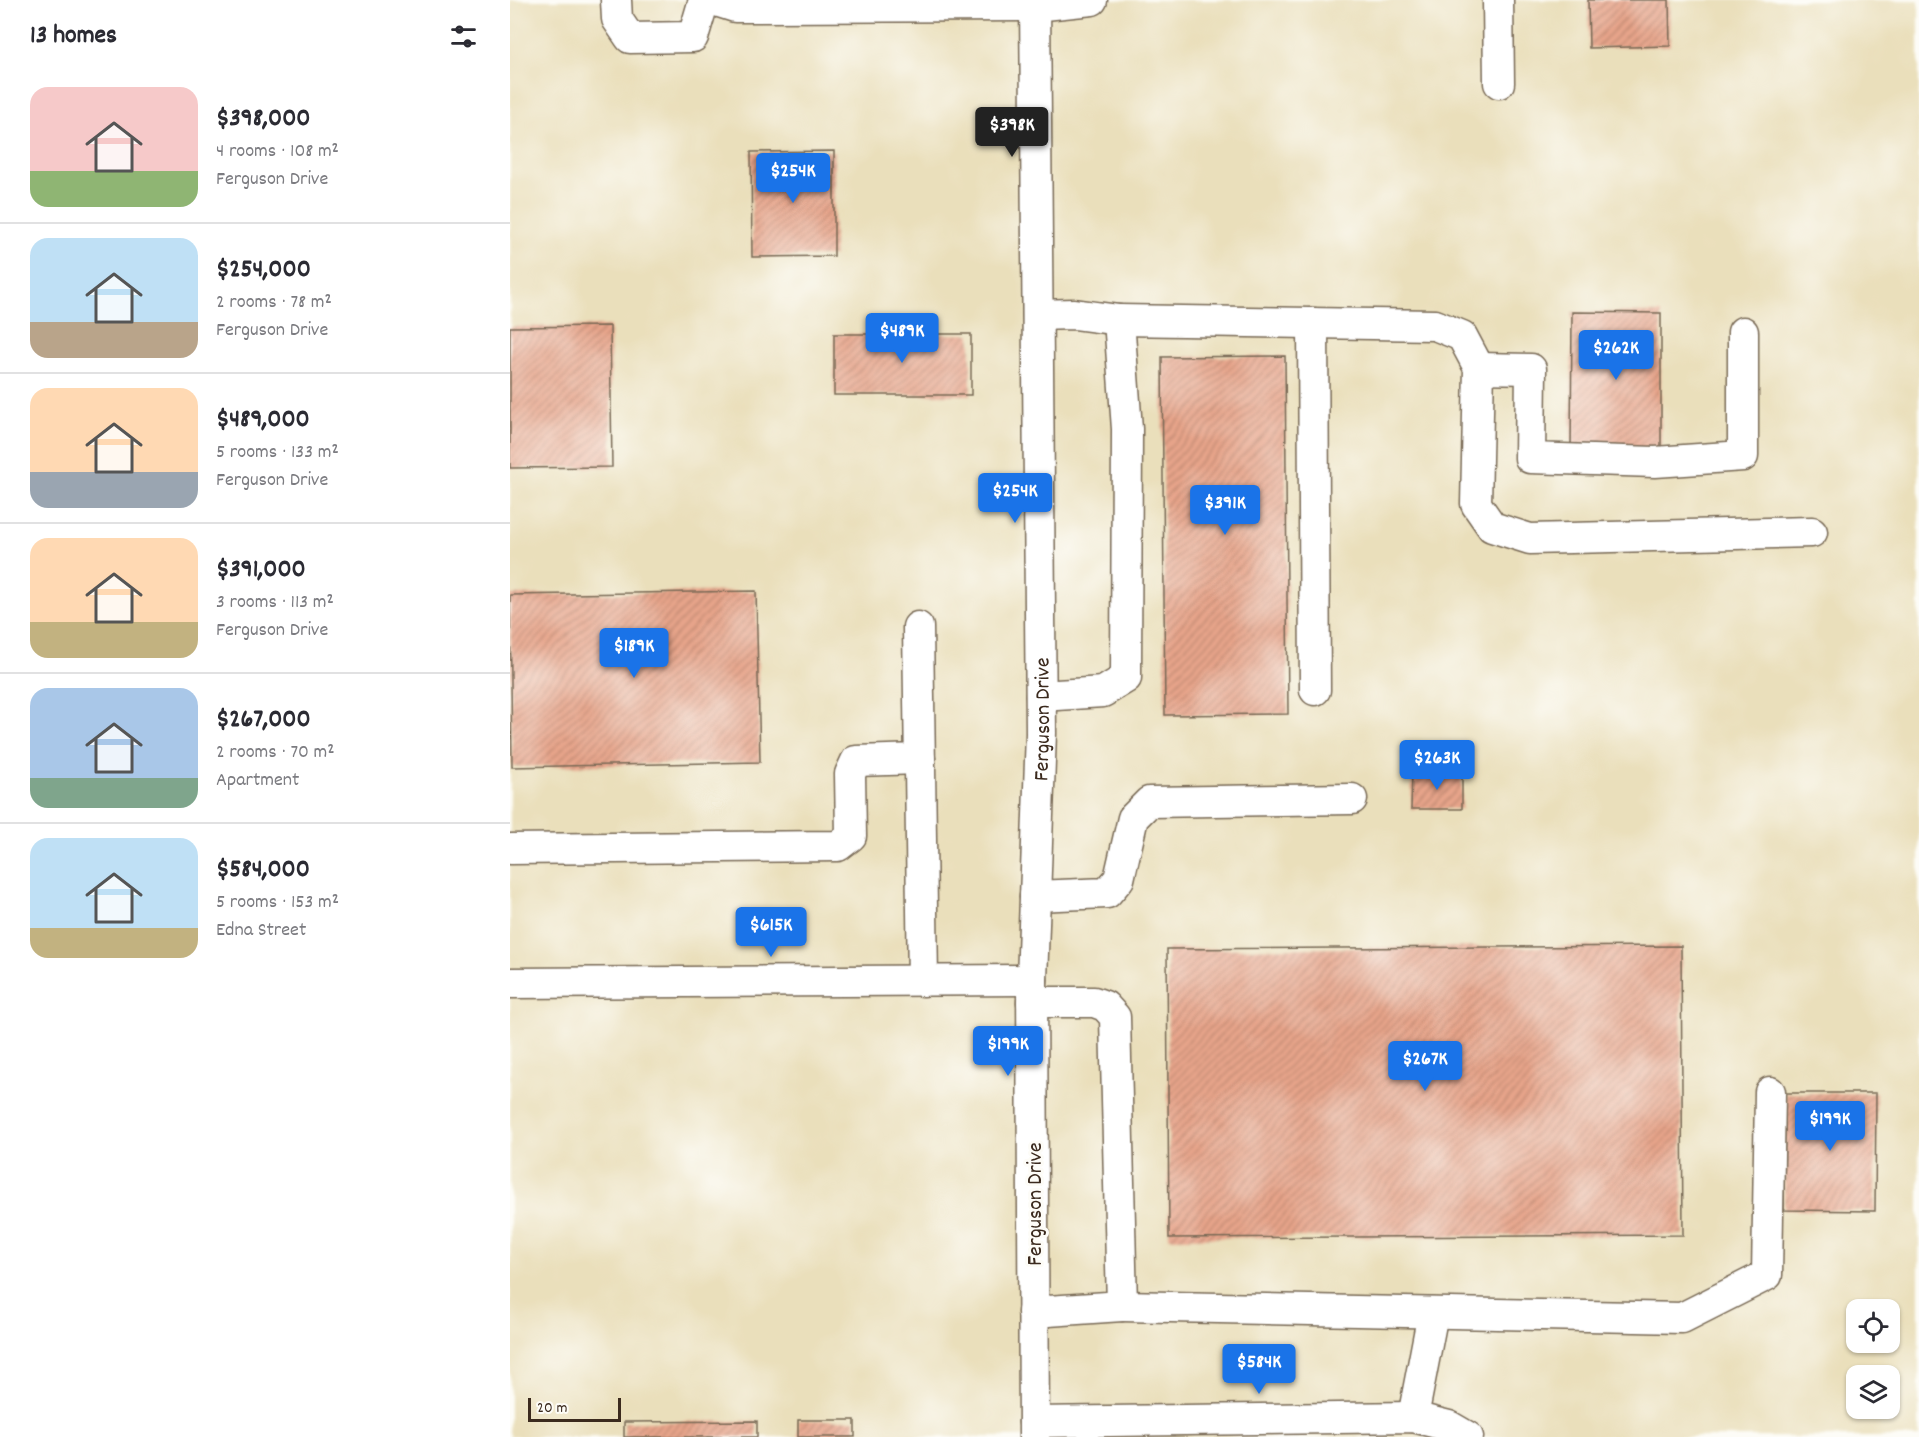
<!DOCTYPE html>
<html lang="en">
<head>
<meta charset="utf-8">
<style>
  :root { --surface:#fff; --page:#f2f2f3; --text:#2b2b33; --muted:#7c7c81; --line:#e1e1e2; --accent:#1a73e8 }
  body { margin:0; font-family:Dekko,sans-serif; background:var(--page); color:var(--text); height:100vh; display:flex; flex-direction:column; font-size:22px; white-space:nowrap }
  * { box-sizing:border-box; margin:0 }
  p { font-size:20px; color:var(--muted) }
  .icon { flex:none; width:33px; height:33px; fill:none; stroke:currentColor; stroke-width:2; stroke-linecap:round; stroke-linejoin:round }
  .map { position:relative; flex:1; overflow:hidden }
  .sheet { display:flex; flex-direction:column; background:var(--surface); width:510px }
  .sheet>* { flex:none }
  .tools { position:absolute; left:1336px; top:1299px; display:grid; gap:12px }
  .tools a { display:grid; place-items:center; width:54px; height:54px; border-radius:12px; background:var(--surface); box-shadow:0 2px 4px #0004; font-size:30px }
  .scale { position:absolute; left:18px; bottom:15px; width:93px; box-sizing:border-box; padding-left:6px; border:3px solid #3b2a1e; border-top:0; font-size:16px; line-height:21px; white-space:nowrap; color:#3b2a1e; -webkit-text-stroke:4px #fdfcf7; paint-order:stroke }
  .price { position:absolute; translate:-50% -51px; padding:0 14px; border-radius:6px; background:var(--accent); color:#fff; font-size:20px; line-height:39px; filter:drop-shadow(0 2px 3px #0008) }
  .price::after { content:''; position:absolute; left:50%; top:36px; width:18px; height:14px; margin-left:-9px; background:inherit; clip-path:polygon(0 0,100% 0,50% 100%) }
  .price.current { background:#222; color:#fff }
  ul { padding:0; list-style:none }
  li { display:flex; align-items:center; gap:18px; height:150px; padding:0 30px }
  li+li { border-top:2px solid var(--line) }
  li span { display:grid; place-items:center; flex:none; width:168px; height:120px; border-radius:18px; color:#555 }
  li>.icon { margin-inline-start:auto }
  span .icon { width:72px; height:72px; fill:#fffc; stroke-width:1 }
  li b { font-size:26px }
  h2 { display:flex; justify-content:space-between; align-items:center; height:72px; padding:0 30px; font-size:26px }
  main { display:flex; flex:1; min-height:0 }
  .map>svg:first-child { display:block }
</style>
</head>
<body>
<main>
<section class="sheet">
<h2>13 homes<svg class="icon" aria-label="filters" viewBox="0 0 24 24"><path d="M4 7h16M4 17h16"/><circle cx="9" cy="7" r="2"/><circle cx="15" cy="17" r="2"/></svg></h2>
<ul>
<li><span style="background:linear-gradient(#f6c9c9 70%,#8fb573 0)"><svg class="icon" aria-label="home" viewBox="0 0 24 24"><path d="M3 11l9-7 9 7M6 9v11h12V9"/></svg></span><div><b>$398,000</b><p>4 rooms · 108 m²</p><p>Ferguson Drive</p></div></li>
<li><span style="background:linear-gradient(#bfe0f5 70%,#b9a48a 0)"><svg class="icon" aria-label="home" viewBox="0 0 24 24"><path d="M3 11l9-7 9 7M6 9v11h12V9"/></svg></span><div><b>$254,000</b><p>2 rooms · 78 m²</p><p>Ferguson Drive</p></div></li>
<li><span style="background:linear-gradient(#ffd9b3 70%,#9aa5b1 0)"><svg class="icon" aria-label="home" viewBox="0 0 24 24"><path d="M3 11l9-7 9 7M6 9v11h12V9"/></svg></span><div><b>$489,000</b><p>5 rooms · 133 m²</p><p>Ferguson Drive</p></div></li>
<li><span style="background:linear-gradient(#ffd9b3 70%,#c2b280 0)"><svg class="icon" aria-label="home" viewBox="0 0 24 24"><path d="M3 11l9-7 9 7M6 9v11h12V9"/></svg></span><div><b>$391,000</b><p>3 rooms · 113 m²</p><p>Ferguson Drive</p></div></li>
<li><span style="background:linear-gradient(#a9c7e8 75%,#7fa58c 0)"><svg class="icon" aria-label="home" viewBox="0 0 24 24"><path d="M3 11l9-7 9 7M6 9v11h12V9"/></svg></span><div><b>$267,000</b><p>2 rooms · 70 m²</p><p>Apartment</p></div></li>
<li><span style="background:linear-gradient(#bfe0f5 75%,#c2b280 0)"><svg class="icon" aria-label="home" viewBox="0 0 24 24"><path d="M3 11l9-7 9 7M6 9v11h12V9"/></svg></span><div><b>$584,000</b><p>5 rooms · 153 m²</p><p>Edna Street</p></div></li>
</ul>
</section>
<div class="map">
<svg width="1409" height="1437" viewBox="0 0 1409 1437">
  <defs>
    <pattern id="building-hatch" width="6" height="6" patternUnits="userSpaceOnUse" patternTransform="scale(1.5)"><rect width="6" height="6" fill="#e7a48a"/><path d="M-1 1l2-2M0 6l6-6M5 7l2-2" fill="none" stroke="#bc8670"/></pattern>
  </defs>
  <rect width="100%" height="100%" fill="#fdfcf7"/>
  <filter id="ink" filterUnits="userSpaceOnUse"><feTurbulence type="fractalNoise" baseFrequency=".0167" numOctaves="2"/><feDisplacementMap in="SourceGraphic" scale="12" xChannelSelector="R" yChannelSelector="G"/><feConvolveMatrix kernelMatrix="1 2 1 2 8 2 1 2 1" color-interpolation-filters="sRGB"/></filter>
  <filter id="wash" filterUnits="userSpaceOnUse"><feTurbulence type="fractalNoise" baseFrequency=".008" numOctaves="4" result="noise"/><feDisplacementMap in="SourceGraphic" scale="24" xChannelSelector="R" yChannelSelector="G"/><feGaussianBlur stdDeviation="1.35" result="paint"/><feColorMatrix in="noise" values="0 0 0 0 0 0 0 0 0 0 0 0 0 0 0 0 0 1.4 0 .05"/><feComposite in="paint" operator="in"/></filter>
  <g filter="url(#wash)">
    <rect width="100%" height="100%" fill="#eadfbb"/>
    <g id="blocks">
      <g fill="url(#building-hatch)">
        <polygon points="1078,0 1159,0 1160,46 1079,48"/>
        <polygon points="324,151 324,256 242,257 241,152"/>
        <polygon points="1062,312 1151,313 1151,450 1061,450"/>
        <polygon points="100,326 102,467 0,468 0,327"/>
        <rect x="324" y="334" width="137" height="61"/>
        <polygon points="775,356 778,714 655,715 652,357"/>
        <polygon points="246,591 250,762 2,767 0,595"/>
        <polygon points="902,773 952,774 952,809 901,809"/>
        <polygon points="1171,946 1173,1235 659,1238 657,949"/>
        <polygon points="1275,1093 1366,1093 1365,1211 1274,1210"/>
        <rect x="288" y="1420" width="57" height="17"/>
        <polygon points="247,1421 247,1437 114,1437 114,1422"/>
      </g>
    </g>
  </g>
  <g filter="url(#ink)">
    <use href="#blocks" fill-opacity="0" stroke="#786955" stroke-width="1.5"/>
    <g fill="none" stroke-linecap="round" stroke-linejoin="round">
      <defs>
        <g id="minor">
          <polyline points="106,0 107,19 120,38 183,37 194,0"/>
          <polyline points="203,0 225,7 525,6 582,0"/>
          <polyline points="988,0 989,83"/>
          <polyline points="528,315 564,314 609,320 617,429 616,678 593,692 531,696"/>
          <polyline points="609,320 925,325 952,336 969,368 966,504 982,527 1020,539 1302,532"/>
          <polyline points="803,323 805,690"/>
          <polyline points="969,368 1021,369 1020,458 1145,462 1233,456 1233,332"/>
          <polyline points="408,627 413,981"/>
          <polyline points="0,849 328,846 341,836 340,774 346,761 410,759"/>
          <polyline points="525,896 597,893 609,879 623,818 639,802 842,799"/>
          <polyline points="0,983 522,980"/>
          <polyline points="522,1002 584,1002 595,1006 605,1017 612,1306 523,1312"/>
          <polyline points="612,1306 1172,1318 1257,1275 1260,1092"/>
          <polyline points="903,1417 923,1313"/>
          <polyline points="524,1422 903,1417 939,1426 958,1437"/>
          <path id="s1" d="M524,1437L522,980L531,733L525,0"/>
        </g>
      </defs>
      <use href="#minor" stroke="#786955" stroke-width="33"/>
      <use href="#minor" stroke="#fff" stroke-width="30"/>
    </g>
  </g>
  <g text-anchor="middle" stroke-width="6" stroke-linejoin="round" paint-order="stroke">
    <g font-size="22" fill="#3b2a1e" stroke="#fdfcf7">
      <text dy="8" stroke="none"><textPath href="#s1" startOffset="718">Ferguson Drive</textPath></text>
      <text transform="translate(523 1204) rotate(-90)" y="8">Ferguson Drive</text>
    </g>
  </g>
</svg>
<div class="tools">
<a><svg class="icon" aria-label="locate" viewBox="0 0 24 24"><circle cx="12" cy="12" r="6"/><path d="M12 2v4M12 18v4M2 12h4M18 12h4"/></svg></a>
<a><svg class="icon" aria-label="layers" viewBox="0 0 24 24"><path d="M12 4l9 5-9 5-9-5zM3 14l9 5 9-5"/></svg></a>
</div>
<div class="scale">20 m</div>
<b class="price current" style="left:502px;top:158px">$398K</b>
<b class="price" style="left:283px;top:204px">$254K</b>
<b class="price" style="left:392px;top:364px">$489K</b>
<b class="price" style="left:1106px;top:381px">$262K</b>
<b class="price" style="left:505px;top:524px">$254K</b>
<b class="price" style="left:715px;top:536px">$391K</b>
<b class="price" style="left:124px;top:679px">$189K</b>
<b class="price" style="left:927px;top:791px">$263K</b>
<b class="price" style="left:261px;top:958px">$615K</b>
<b class="price" style="left:498px;top:1077px">$199K</b>
<b class="price" style="left:915px;top:1092px">$267K</b>
<b class="price" style="left:1320px;top:1152px">$199K</b>
<b class="price" style="left:749px;top:1395px">$584K</b>
</div>
</main>
</body>
</html>
